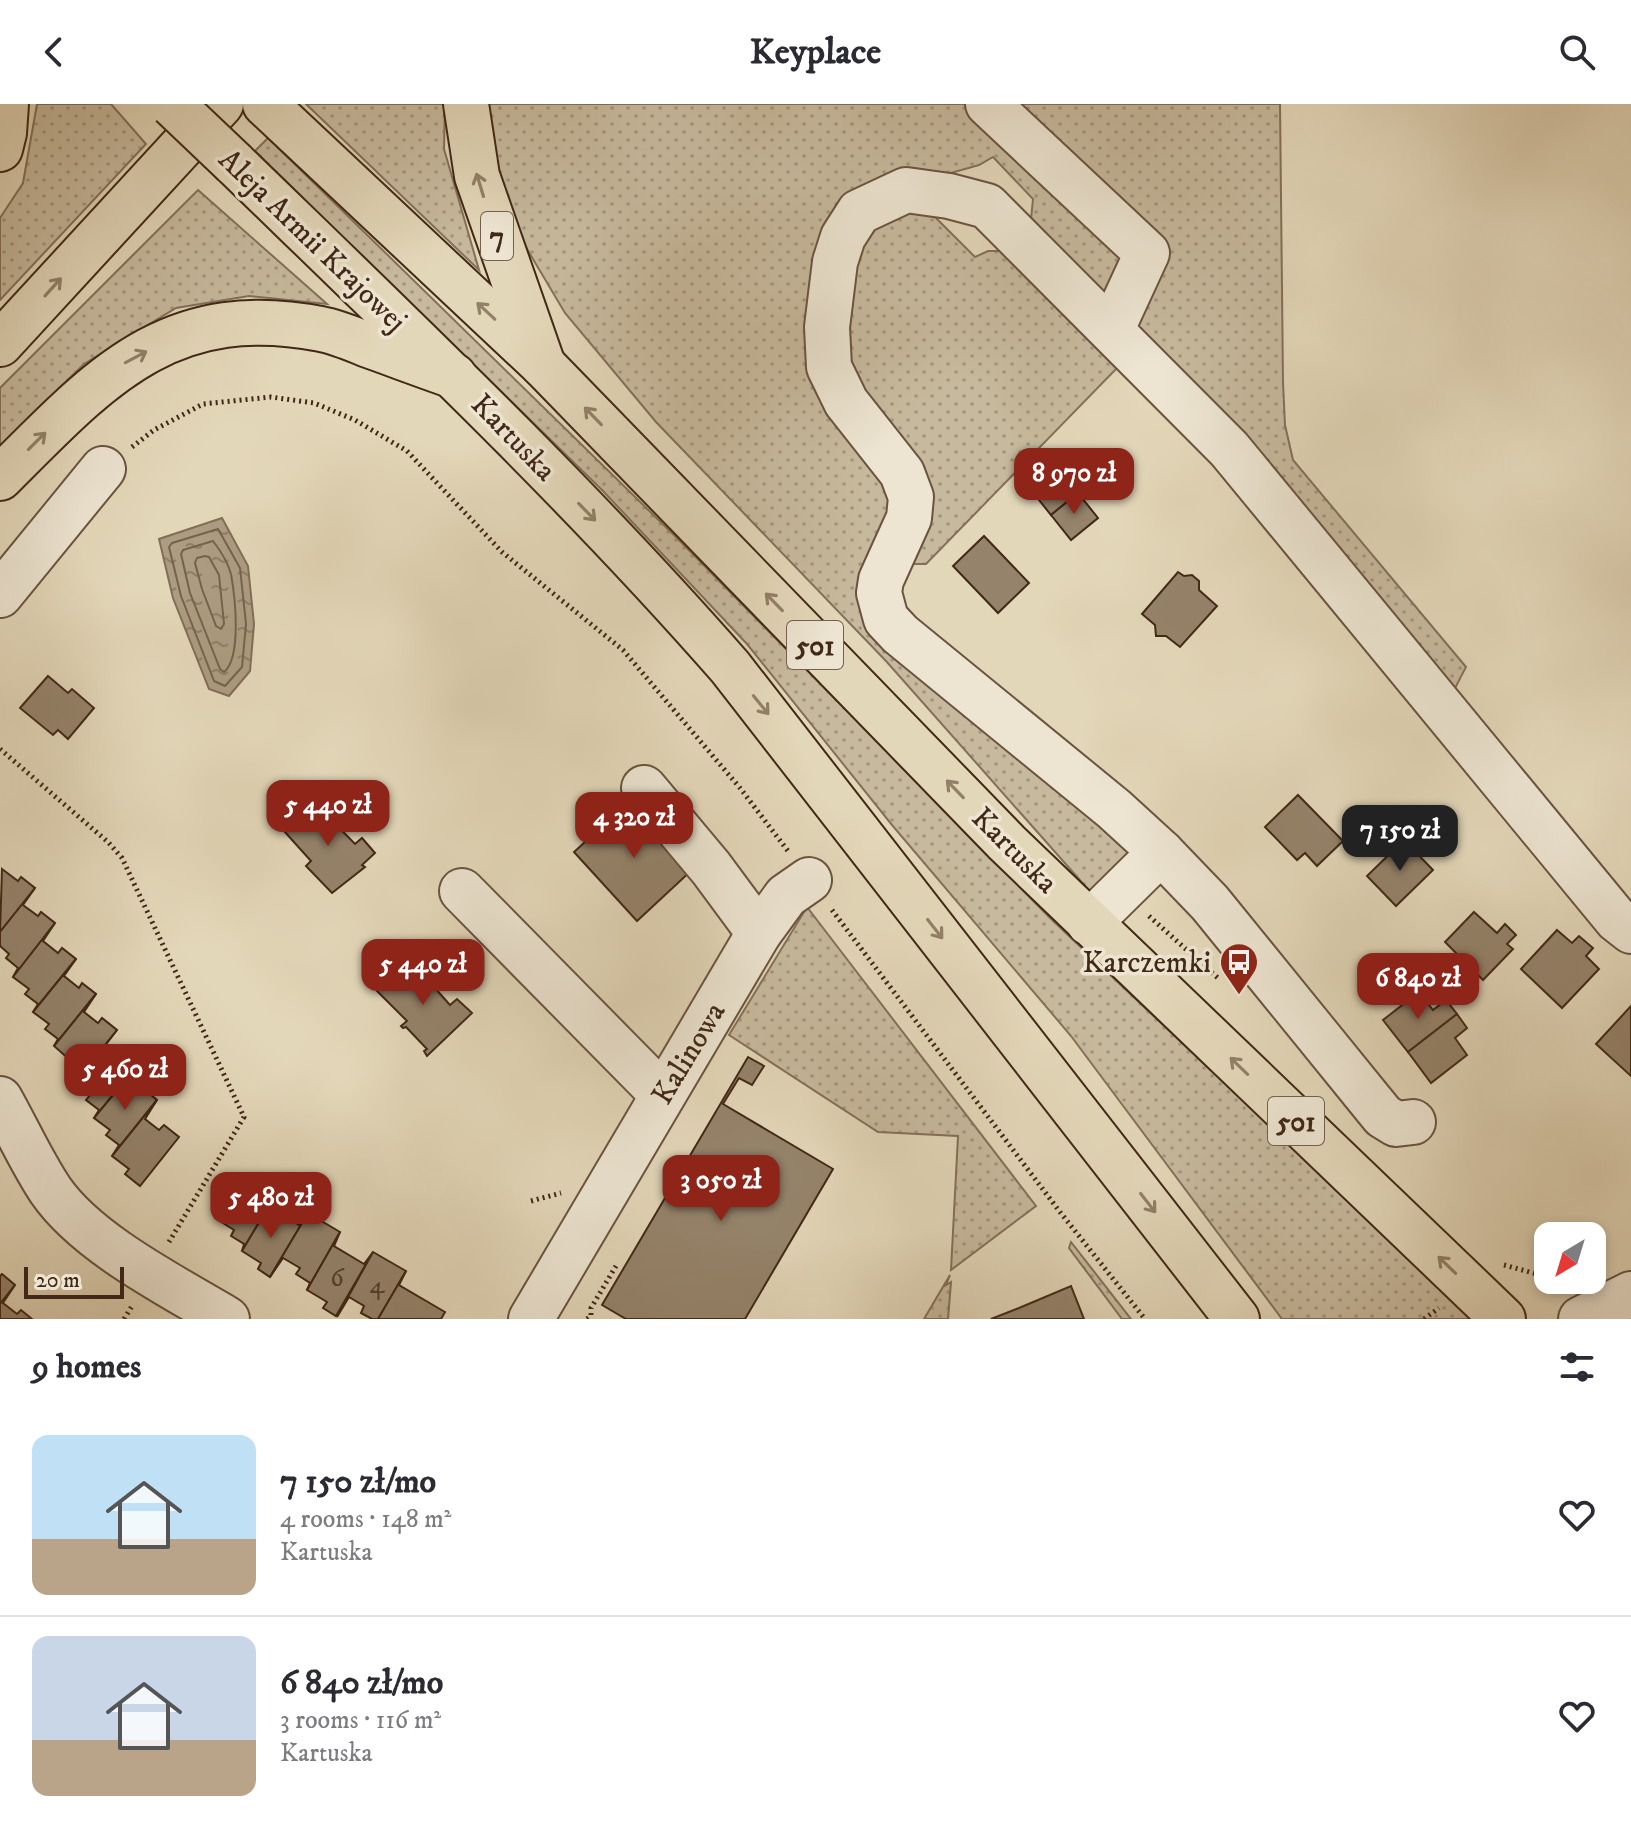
<!DOCTYPE html>
<html lang="en">
<head>
<meta charset="utf-8">
<style>
  :root { --surface:#fff; --page:#f2f2f3; --text:#2b2b33; --muted:#7c7c81; --line:#e1e1e2; --accent:#8f2418 }
  body { margin:0; font-family:"IM FELL DW Pica",serif; background:var(--page); color:var(--text); height:100vh; display:flex; flex-direction:column; font-size:30px; white-space:nowrap }
  * { box-sizing:border-box; margin:0 }
  p { font-size:26px; color:var(--muted) }
  .icon { flex:none; width:44px; height:44px; fill:none; stroke:currentColor; stroke-width:2; stroke-linecap:round; stroke-linejoin:round }
  .map { position:relative; height:1215px; overflow:hidden }
  .panel { display:flex; flex-direction:column; background:var(--surface); flex:1 }
  .panel>* { flex:none }
  .needle { width:52px; rotate:218deg }
  .controls { position:absolute; left:1534px; top:1118px; display:grid; gap:16px }
  .controls a { display:grid; place-items:center; width:72px; height:72px; border-radius:16px; background:var(--surface); box-shadow:0 4px 12px #0003; font-size:40px }
  .scale { position:absolute; left:24px; bottom:20px; width:100px; box-sizing:border-box; padding-left:8px; border:4px solid #412817; border-top:0; font-size:22px; line-height:28px; white-space:nowrap; color:#412817; -webkit-text-stroke:6px #ede5d2; paint-order:stroke }
  .price { position:absolute; translate:-50% -68px; padding:0 18px; border-radius:16px; background:var(--accent); color:#fff; font-size:26px; line-height:52px; filter:drop-shadow(0 2px 4px #0008) }
  .price::after { content:''; position:absolute; left:50%; top:48px; width:24px; height:18px; margin-left:-12px; background:inherit; clip-path:polygon(0 0,100% 0,50% 100%) }
  .price.current { background:#222; color:#fff }
  ul { padding:0; list-style:none }
  li { display:flex; align-items:center; gap:24px; height:200px; padding:0 32px }
  li+li { border-top:2px solid var(--line) }
  li span { display:grid; place-items:center; flex:none; width:224px; height:160px; border-radius:16px; color:#555 }
  li>.icon { margin-inline-start:auto }
  span .icon { width:96px; height:96px; fill:#fffc; stroke-width:1 }
  li b { font-size:34px }
  h2 { display:flex; justify-content:space-between; align-items:center; height:96px; padding:0 32px; font-size:34px }
  header { display:flex; justify-content:space-between; align-items:center; height:104px; padding:0 32px; background:var(--surface); font-size:36px; font-weight:700 }
  .map>svg:first-child { display:block }
</style>
</head>
<body>
<header><svg class="icon" aria-label="back" viewBox="0 0 24 24"><path d="M15 5l-7 7 7 7"/></svg>Keyplace<svg class="icon" aria-label="search" viewBox="0 0 24 24"><circle cx="10" cy="10" r="6"/><path d="M15 15l6 6"/></svg></header>
<div class="map">
<svg width="1631" height="1215" viewBox="0 0 1631 1215">
  <defs>
    <pattern id="grass-dots" width="8" height="8" patternUnits="userSpaceOnUse" patternTransform="scale(2)"><rect width="8" height="8" fill="#c7b99d"/><path d="M2 2h.1M6 6h.1" fill="none" stroke="#a3967f" stroke-width="1.8" stroke-linecap="round"/></pattern>
    <pattern id="water-ripples" width="26" height="14" patternUnits="userSpaceOnUse" patternTransform="scale(2)"><rect width="26" height="14" fill="#ac9c82"/><path d="M2 4q2-2 4 0t4 0M15 11q2-2 4 0t4 0" fill="none" stroke="#8e7f69"/></pattern>
  </defs>
  <rect width="100%" height="100%" fill="#e3d7b9"/>
  <filter id="stains"><feTurbulence type="fractalNoise" baseFrequency=".0025" numOctaves="4"/><feColorMatrix values="0 0 0 0 .2 0 0 0 0 .09 0 0 0 0 .02 0 0 0 .5 -.17"/></filter>
  <radialGradient id="worn" r=".72"><stop offset=".6" stop-color="#630" stop-opacity="0"/><stop offset="1" stop-color="#630" stop-opacity=".3"/></radialGradient>
  <g fill="url(#grass-dots)" stroke="#84705a" stroke-width="2">
    <polygon points="37,0 111,0 146,40 0,196 0,114 23,79"/>
    <polygon points="306,0 445,0 444,45 479,166"/>
    <polygon points="488,0 1280,0 1283,278 1285,321 1293,356 1466,563 1451,592 1235,329 1031,115 1033,95 993,53 979,61 940,72 923,101 975,153 988,147 1003,147 1118,263 926,460 910,460 870,495 1135,745 1094,792 886,557 656,318 565,209 527,145 508,104 499,71"/>
    <polygon points="268,34 676,433 1051,815 1474,1215 1282,1215 1071,932 892,721 747,540 603,387 255,47"/>
    <polygon points="198,86 327,200 249,192 176,204 84,260 0,342 0,284"/>
    <polygon points="807,803 1036,1102 951,1166 958,1032 878,1028 729,931"/>
    <polygon points="1071,1138 1131,1215 1122,1215 1069,1144"/>
    <polygon points="950,1171 946,1181 951,1178 948,1215 924,1215"/>
  </g>
  <polygon fill="url(#water-ripples)" stroke="#816e57" stroke-width="2" points="222,414 248,462 254,520 250,567 229,592 209,585 173,494 159,435"/>
  <g fill="none" stroke-linecap="round" stroke-linejoin="round">
    <g stroke="#76624c" stroke-width="2">
      <polygon points="218,425 240,464 246,520 242,563 225,582 214,577 181,492 169,443 172,439"/>
      <path d="M213,437C220,446 228,459 231,470C235,492 242,553 224,568L220,565L190,489L181,450L183,446Z"/>
      <polygon points="205,452 209,453 219,471 224,520 221,525 216,522 202,485 195,459 197,454"/>
    </g>
  </g>
  <g fill="#95836b" stroke="#412817" stroke-width="2">
    <polygon points="1062,369 1078,389 1051,411 1035,391"/>
    <polygon points="1078,389 1098,414 1071,436 1051,411"/>
    <polygon points="984,432 1029,479 998,509 953,462"/>
    <polygon points="1178,468 1184,472 1192,471 1199,477 1199,486 1217,502 1180,543 1166,532 1156,532 1155,521 1142,510"/>
    <polygon points="48,572 68,589 72,585 94,604 68,635 58,626 53,631 20,604"/>
    <polygon points="1298,691 1343,737 1317,762 1305,749 1297,756 1265,723"/>
    <polygon points="631,696 693,765 637,817 574,748"/>
    <polygon points="314,698 355,740 362,734 375,749 362,761 365,763 332,789 306,762 311,757 284,727"/>
    <polygon points="1404,736 1433,766 1396,802 1367,772"/>
    <polygon points="2,765 18,777 21,773 35,784 0,828"/>
    <polygon points="35,784 23,801 38,812 41,808 55,819 13,873 18,864 6,854 9,850 0,842 0,828"/>
    <polygon points="1474,808 1497,829 1505,820 1516,831 1507,840 1513,845 1483,876 1445,838"/>
    <polygon points="55,819 43,837 58,849 62,844 76,855 33,908 38,900 25,890 29,885 13,873"/>
    <polygon points="1557,826 1572,839 1579,832 1593,844 1586,852 1599,865 1562,904 1521,865"/>
    <polygon points="76,855 64,872 79,884 82,879 96,890 54,942 58,935 45,925 49,920 33,908"/>
    <polygon points="410,856 450,901 457,895 472,909 427,952 424,947 427,945 406,923 403,924 401,922 407,917 377,887"/>
    <polygon points="1419,888 1433,906 1446,896 1457,910 1408,948 1383,916"/>
    <polygon points="96,890 84,908 98,919 102,914 117,926 75,979 79,971 66,961 70,956 54,942"/>
    <polygon points="1631,902 1631,972 1596,940"/>
    <polygon points="1457,910 1467,924 1455,934 1467,951 1431,979 1408,948"/>
    <polygon points="117,926 104,943 119,955 123,950 137,962 94,1014 99,1006 86,996 90,991 75,979"/>
    <polygon points="748,953 764,962 752,981 739,974 723,1000 833,1065 745,1215 626,1215 602,1201"/>
    <polygon points="137,962 125,979 139,990 144,985 157,996 112,1052 119,1041 106,1031 110,1026 94,1014"/>
    <polygon points="157,996 145,1015 159,1026 164,1021 179,1033 140,1082 125,1070 129,1065 112,1052"/>
    <polygon points="241,1070 276,1090 242,1147 244,1140 231,1132 234,1126 215,1114"/>
    <polygon points="276,1090 270,1103 299,1121 308,1109 270,1173 258,1165 261,1159 242,1147"/>
    <polygon points="308,1109 340,1128 307,1186 310,1179 296,1170 300,1164 283,1154 270,1173"/>
    <polygon points="340,1128 334,1142 364,1160 373,1148 336,1212 323,1204 327,1198 307,1186"/>
    <polygon points="373,1148 406,1167 378,1215 372,1215 361,1209 364,1202 349,1193 337,1213"/>
    <polygon points="406,1167 399,1181 445,1208 441,1215 378,1215"/>
    <polygon points="2,1170 15,1181 0,1200 0,1172"/>
    <polygon points="15,1181 3,1199 17,1210 21,1206 32,1215 0,1215 0,1200"/>
    <polygon points="1071,1182 1084,1215 991,1215 1019,1204"/>
  </g>
  <g fill="none" stroke-linecap="round" stroke-linejoin="round">
    <defs>
      <g id="minor">
        <polyline points="988,0 1147,149 1112,225"/>
        <polyline points="0,491 103,365"/>
        <polyline points="644,684 711,764 759,829"/>
        <polyline points="1161,748 1114,705 900,530 886,515 879,489 881,476 909,414 911,393 902,369 846,298 829,263 827,223 835,158 843,133 859,108 906,86 949,92 987,102 1229,345 1617,816 1631,827"/>
        <polyline points="462,787 663,991"/>
        <polyline points="1089,819 1161,748 1210,799 1383,1012 1396,1020 1413,1018"/>
        <path d="M0,995C17,1025 32,1059 51,1087C88,1140 172,1182 227,1215"/>
        <polyline points="531,1215 759,829 786,792 809,776"/>
        <polyline points="1581,1215 1631,1190"/>
      </g>
      <g id="major">
        <polyline points="265,0 543,261 1007,739 1503,1215"/>
        <path d="M234,59C403,223 575,386 730,563L1237,1215"/>
      </g>
      <g id="highway">
        <polyline points="466,0 477,72 543,261"/>
        <polyline points="0,45 4,29 6,0"/>
        <polyline points="0,240 221,0"/>
        <path d="M0,374C99,275 168,195 321,225C337,228 353,235 368,241C396,251 425,262 454,272"/>
      </g>
    </defs>
    <use href="#minor" stroke="#6a5440" stroke-width="48"/>
    <use href="#major" stroke="#412817" stroke-width="48"/>
    <use href="#highway" stroke="#412817" stroke-width="48"/>
    <g stroke="#412817" stroke-width="5" stroke-dasharray="2 4" stroke-linecap="butt">
      <polyline points="132,343 154,326 203,300 271,293 314,299 355,316 407,347 502,448 623,546 740,684 788,747"/>
      <polyline points="0,645 108,738 122,754 244,1013 169,1138"/>
      <polyline points="832,806 1060,1108 1145,1215"/>
      <polyline points="1149,812 1219,875"/>
      <polyline points="531,1097 561,1089"/>
      <polyline points="1504,1161 1548,1173"/>
      <polyline points="124,1215 132,1202"/>
      <polyline points="587,1215 591,1212 591,1204 616,1162"/>
      <polyline points="1424,1215 1439,1204"/>
    </g>
    <use href="#minor" stroke="#ede5d2" stroke-width="44"/>
    <use href="#major" stroke="#e3d7b9" stroke-width="44"/>
    <use href="#highway" stroke="#e3d7b9" stroke-width="44"/>
    <defs>
      <polyline id="major-bridge" points="172,0 234,59"/>
    </defs>
    <use href="#major-bridge" stroke="#412817" stroke-width="48" stroke-linecap="butt"/>
    <use href="#major-bridge" stroke="#e3d7b9" stroke-width="44"/>
  </g>
  <defs><path id="oneway-shaft" d="M-6 0H5M1.5-3L5.5 0L1.5 3" fill="none" stroke-width="1.6" stroke-linecap="round" stroke-linejoin="round" transform="scale(2)"/></defs>
  <g stroke="#928068">
    <use href="#oneway-shaft" transform="translate(480 81) rotate(-107)"/>
    <use href="#oneway-shaft" transform="translate(53 183) rotate(-48)"/>
    <use href="#oneway-shaft" transform="translate(486 207) rotate(-137)"/>
    <use href="#oneway-shaft" transform="translate(136 253) rotate(-28)"/>
    <use href="#oneway-shaft" transform="translate(593 312) rotate(-134)"/>
    <use href="#oneway-shaft" transform="translate(37 337) rotate(-45)"/>
    <use href="#oneway-shaft" transform="translate(587 408) rotate(46)"/>
    <use href="#oneway-shaft" transform="translate(774 498) rotate(-134)"/>
    <use href="#oneway-shaft" transform="translate(761 601) rotate(51)"/>
    <use href="#oneway-shaft" transform="translate(955 685) rotate(-134)"/>
    <use href="#oneway-shaft" transform="translate(935 825) rotate(52)"/>
    <use href="#oneway-shaft" transform="translate(1239 962) rotate(-136)"/>
    <use href="#oneway-shaft" transform="translate(1148 1099) rotate(52)"/>
    <use href="#oneway-shaft" transform="translate(1447 1161) rotate(-136)"/>
  </g>
  <defs>
    <symbol id="bus-pin" viewBox="-11 -11 22 30"><path d="M0 17L-7.5 6A9.5 9.5 0 1 1 7.5 6Z" fill="#8f2418" stroke="#ede5d2"/><path d="M-5-6H5V4H4V6H2V4H-2V6H-4V4H-5ZM-3.5-4V0h7V-4ZM-3.5 1.2v1.5H-2V1.2ZM2 1.2v1.5H3.5V1.2Z" fill="#fff"/></symbol>
  </defs>
  <g fill-rule="evenodd">
    <use href="#bus-pin" x="1217" y="836" width="44" height="60"/>
  </g>
  <g text-anchor="middle" stroke-width="7" stroke-linejoin="round" paint-order="stroke">
    <g font-size="26" fill="#563f2c">
      <text x="337" y="1182">6</text>
      <text x="377" y="1189">4</text>
    </g>
    <g fill="#ede5d2" stroke="#75614f" stroke-width="2">
      <rect x="481" y="108" width="32" height="48" rx="6"/>
      <rect x="787" y="517" width="56" height="48" rx="6"/>
      <rect x="1268" y="993" width="56" height="48" rx="6"/>
    </g>
    <g font-size="28" font-weight="bold" fill="#412817">
      <text x="497" y="142">7</text>
      <text x="815" y="551">501</text>
      <text x="1296" y="1027">501</text>
    </g>
    <g font-size="30" fill="#412817" stroke="#ede5d2">
      <text transform="translate(313 136) rotate(44)" y="10">Aleja Armii Krajowej</text>
      <text transform="translate(514 333) rotate(46)" y="10">Kartuska</text>
      <text transform="translate(1015 746) rotate(45)" y="10">Kartuska</text>
      <text transform="translate(688 949) rotate(-59)" y="10">Kalinowa</text>
    </g>
    <g font-size="30" fill="#412817" stroke="#ede5d2" text-anchor="end">
      <text x="1211" y="868">Karczemki</text>
    </g>
  </g>
  <rect width="100%" height="100%" filter="url(#stains)"/>
  <rect width="100%" height="100%" fill="url(#worn)"/>
</svg>
<div class="controls">
<a><svg class="needle" viewBox="-14 -14 28 28"><path d="M0-13l5 13h-10z" fill="#e53935"/><path d="M0 13l5-13h-10z" fill="#7c7c81"/></svg></a>
</div>
<div class="scale">20 m</div>
<b class="price" style="left:1074px;top:412px">8 970 zł</b>
<b class="price" style="left:328px;top:744px">5 440 zł</b>
<b class="price" style="left:634px;top:756px">4 320 zł</b>
<b class="price current" style="left:1400px;top:769px">7 150 zł</b>
<b class="price" style="left:423px;top:903px">5 440 zł</b>
<b class="price" style="left:1418px;top:917px">6 840 zł</b>
<b class="price" style="left:125px;top:1008px">5 460 zł</b>
<b class="price" style="left:721px;top:1119px">3 050 zł</b>
<b class="price" style="left:271px;top:1136px">5 480 zł</b>
</div>
<section class="panel">
<h2>9 homes<svg class="icon" aria-label="filters" viewBox="0 0 24 24"><path d="M4 7h16M4 17h16"/><circle cx="9" cy="7" r="2"/><circle cx="15" cy="17" r="2"/></svg></h2>
<ul>
<li><span style="background:linear-gradient(#bfe0f5 65%,#b9a48a 0)"><svg class="icon" aria-label="home" viewBox="0 0 24 24"><path d="M3 11l9-7 9 7M6 9v11h12V9"/></svg></span><div><b>7 150 zł/mo</b><p>4 rooms · 148 m²</p><p>Kartuska</p></div><svg class="icon" aria-label="heart" viewBox="0 0 24 24"><path d="M12 20l-8-8c-3-5 5-10 8-4 3-6 11-1 8 4z"/></svg></li>
<li><span style="background:linear-gradient(#c9d6e8 65%,#b9a48a 0)"><svg class="icon" aria-label="home" viewBox="0 0 24 24"><path d="M3 11l9-7 9 7M6 9v11h12V9"/></svg></span><div><b>6 840 zł/mo</b><p>3 rooms · 116 m²</p><p>Kartuska</p></div><svg class="icon" aria-label="heart" viewBox="0 0 24 24"><path d="M12 20l-8-8c-3-5 5-10 8-4 3-6 11-1 8 4z"/></svg></li>
</ul>
</section>
</body>
</html>
